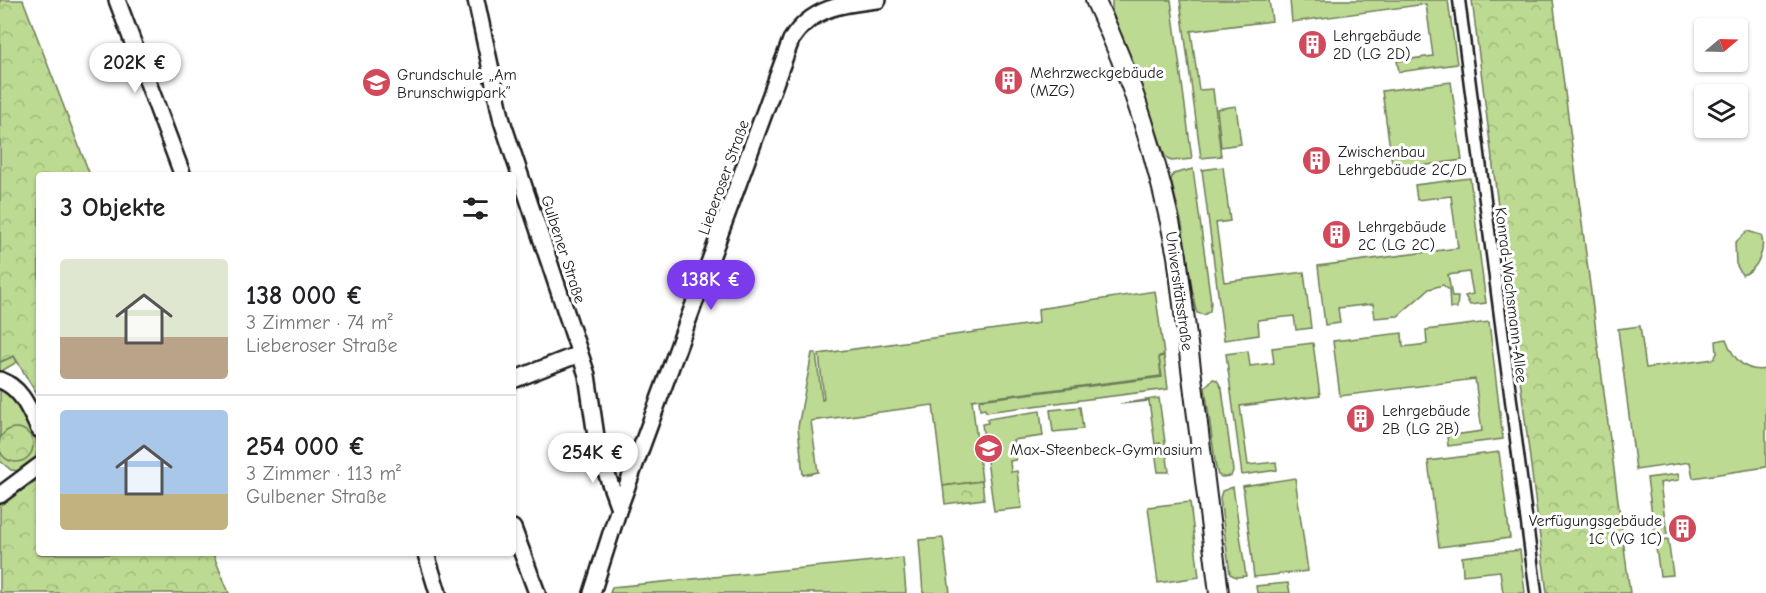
<!DOCTYPE html>
<html lang="de">
<head>
<meta charset="utf-8">
<style>
  :root { --surface:#fff; --page:#f6f6f6; --text:#202124; --muted:#757577; --line:#e0e0e0; --accent:#7c3aed }
  body { margin:0; font-family:"Comic Neue",sans-serif; background:var(--page); color:var(--text); height:100vh; display:flex; flex-direction:column; font-size:22px; white-space:nowrap }
  * { box-sizing:border-box; margin:0 }
  p { font-size:20px; color:var(--muted) }
  .icon { flex:none; width:33px; height:33px; fill:none; stroke:currentColor; stroke-width:2; stroke-linecap:round; stroke-linejoin:round }
  .map { position:relative; flex:1; overflow:hidden }
  .side { position:absolute; left:36px; top:172px; width:480px; height:384px; display:flex; flex-direction:column; background:var(--surface); border-radius:6px; box-shadow:0 2px 4px #0004 }
  .side>* { flex:none }
  .needle { width:39px; rotate:71deg }
  .controls { position:absolute; left:1694px; top:18px; display:grid; gap:12px }
  .controls a { display:grid; place-items:center; width:54px; height:54px; border-radius:6px; background:var(--surface); box-shadow:0 2px 4px #0004; font-size:30px }
  .price { position:absolute; translate:-50% -51px; padding:0 14px; border-radius:21px; background:#fff; color:#222; font-size:20px; line-height:39px; filter:drop-shadow(0 2px 3px #0008) }
  .price::after { content:''; position:absolute; left:50%; top:36px; width:18px; height:14px; margin-left:-9px; background:inherit; clip-path:polygon(0 0,100% 0,50% 100%) }
  .price.current { background:var(--accent); color:#fff }
  ul { padding:0; list-style:none }
  li { display:flex; align-items:center; gap:18px; height:150px; padding:0 24px }
  li+li { border-top:2px solid var(--line) }
  li span { display:grid; place-items:center; flex:none; width:168px; height:120px; border-radius:6px; color:#555 }
  li>.icon { margin-inline-start:auto }
  span .icon { width:72px; height:72px; fill:#fffc; stroke-width:1 }
  li b { font-size:26px }
  h2 { display:flex; justify-content:space-between; align-items:center; height:72px; padding:0 24px; font-size:26px }
  .map>svg:first-child { display:block }
</style>
</head>
<body>
<div class="map">
<svg width="1766" height="593" viewBox="0 0 1766 593">
  <defs>
    <pattern id="park-crowns" width="20" height="18" patternUnits="userSpaceOnUse" patternTransform="scale(1.5)"><rect width="20" height="18" fill="#bcda92"/><path d="M2 6a3 3 0 1 1 6 0M12 15a3 3 0 1 1 6 0" fill="none" stroke="#a1ba7d"/></pattern>
  </defs>
  <rect width="100%" height="100%" fill="#fff"/>
  <filter id="ink" filterUnits="userSpaceOnUse"><feTurbulence type="fractalNoise" baseFrequency=".0167" numOctaves="2"/><feDisplacementMap in="SourceGraphic" scale="12" xChannelSelector="R" yChannelSelector="G"/><feConvolveMatrix kernelMatrix="1 2 1 2 8 2 1 2 1" color-interpolation-filters="sRGB"/></filter>
  <g filter="url(#ink)">
    <g fill="#bcda92" stroke="#6c7b57" stroke-width="1.5">
      <polygon points="1112,0 1171,0 1192,159 1171,161 1165,156 1136,70 1112,12"/>
      <polygon points="1180,0 1269,0 1272,21 1191,31 1199,90 1213,89 1221,156 1201,158"/>
      <polygon points="1290,0 1448,0 1457,64 1399,72 1397,61 1433,56 1426,4 1292,22"/>
      <polygon points="1451,82 1462,160 1393,170 1382,91"/>
      <polygon points="1236,106 1241,144 1221,147 1217,109"/>
      <polygon points="1223,167 1230,221 1216,223 1224,282 1304,272 1311,328 1296,330 1294,316 1258,320 1259,335 1224,340 1202,170"/>
      <polygon points="1193,169 1211,302 1210,311 1204,315 1197,313 1195,307 1182,225 1171,180 1173,174"/>
      <polygon points="1470,178 1486,303 1470,305 1465,296 1473,294 1469,272 1448,275 1452,297 1458,297 1457,308 1450,308 1449,290 1443,285 1429,289 1398,316 1375,318 1373,304 1338,308 1340,323 1325,325 1318,266 1458,248 1451,196 1417,200 1415,185"/>
      <path d="M1747,231L1761,235C1766,249 1758,271 1742,275L1736,264L1735,243Z"/>
      <polygon points="1155,291 1164,355 1159,356 1161,376 972,400 982,481 943,486 933,405 811,421 818,472 803,475 798,427 812,353 816,353 822,400 824,399 819,354 1039,323 1038,309"/>
      <polygon points="1489,322 1503,439 1448,446 1447,436 1482,431 1475,379 1340,396 1333,341 1402,333 1403,347 1427,344 1426,330"/>
      <path d="M1640,326L1646,368L1714,359L1717,353L1716,341L1726,339C1733,358 1744,373 1766,369V467L1693,478L1690,462L1636,470L1618,329Z"/>
      <polygon points="1313,343 1320,396 1240,406 1248,465 1276,462 1277,470 1242,475 1226,354 1248,351 1250,366 1274,363 1272,348"/>
      <polygon points="14,356 17,362 0,372 0,362"/>
      <polygon points="1164,356 1168,389 986,412 985,409 980,410 979,400 1162,377 1159,357"/>
      <polygon points="1213,379 1217,380 1222,389 1233,471 1231,476 1222,477 1218,475 1216,468 1205,387"/>
      <path d="M0,387C17,399 44,438 35,459L20,471L11,470L0,461Z"/>
      <polygon points="1159,398 1169,472 1158,472 1155,451 1161,450 1160,443 1155,444 1149,401 1120,404"/>
      <polygon points="1080,407 1083,429 1053,432 1050,410"/>
      <polygon points="1040,411 1043,436 1013,440 1016,460 1010,461 1011,472 1017,471 1022,508 994,511 982,424 988,423 987,419"/>
      <polygon points="1499,452 1510,538 1439,547 1428,461"/>
      <polygon points="1678,474 1679,480 1660,483 1667,534 1655,536 1647,478"/>
      <polygon points="1295,478 1308,571 1254,577 1243,486"/>
      <polygon points="1233,487 1246,576 1236,577 1230,574 1220,498 1222,491"/>
      <polygon points="1190,502 1199,577 1158,583 1148,507"/>
      <polygon points="943,538 950,593 923,593 919,540"/>
      <polygon points="1668,539 1673,575 1660,576 1655,541"/>
      <polygon points="1520,550 1525,593 1503,593 1500,571 1463,575 1462,557"/>
      <polygon points="903,558 906,593 610,593 612,587"/>
      <polygon points="1288,583 1290,593 1257,593 1256,586"/>
    </g>
    <g fill="url(#park-crowns)" stroke="#6c7b57" stroke-width="1.5">
      <polygon points="0,0 23,0 90,175 39,176 39,398 14,356 0,362"/>
      <polygon points="1472,0 1553,0 1630,593 1547,593"/>
      <circle cx="16" cy="445" r="17"/>
      <polygon points="39,480 39,554 213,554 229,593 0,593 0,503"/>
      <polygon points="982,481 984,499 945,504 943,486"/>
    </g>
    <g fill="none" stroke-linecap="round" stroke-linejoin="round">
      <defs>
        <polyline id="pedestrian" points="1459,0 1536,593"/>
        <g id="minor">
          <polyline points="117,0 183,176"/>
          <polyline points="476,0 502,121 587,375 598,450 619,508"/>
          <path d="M0,380C22,388 29,409 39,429"/>
          <polyline points="513,380 579,354"/>
          <polyline points="0,495 39,466"/>
          <polyline points="513,528 537,593"/>
          <polyline points="426,554 438,593"/>
          <path d="M592,593L619,508L791,40C812,7 842,4 878,0"/>
        </g>
        <path id="tertiary" d="M1095,0C1134,81 1160,168 1177,256L1219,593"/>
      </defs>
      <use href="#pedestrian" stroke="#1c1c1c" stroke-width="15"/>
      <use href="#minor" stroke="#1c1c1c" stroke-width="20"/>
      <use href="#tertiary" stroke="#1c1c1c" stroke-width="22"/>
      <use href="#pedestrian" stroke="#fff" stroke-width="10"/>
      <use href="#minor" stroke="#fff" stroke-width="15"/>
      <use href="#tertiary" stroke="#fff" stroke-width="18"/>
    </g>
  </g>
  <defs>
    <symbol id="building-disc" viewBox="-11 -11 22 22"><circle r="9.5" fill="#d1495b" stroke="#fff"/><path d="M-4-6H4V6H1V3H-1V6H-4ZM-2.5-4.3h1.7v1.8h-1.7ZM.8-4.3h1.7v1.8H.8ZM-2.5-1h1.7V.8h-1.7ZM.8-1h1.7V.8H.8Z" fill="#fff"/></symbol>
    <symbol id="school-disc" viewBox="-11 -11 22 22"><circle r="9.5" fill="#d1495b" stroke="#fff"/><path d="M0-5L7-2L0 1L-7-2ZM-4 1L0 2.5L4 1V4Q0 6-4 4Z" fill="#fff"/></symbol>
  </defs>
  <g fill-rule="evenodd">
    <use href="#building-disc" x="1296" y="28" width="33" height="33"/>
    <use href="#building-disc" x="992" y="64" width="33" height="33"/>
    <use href="#school-disc" x="360" y="66" width="33" height="33"/>
    <use href="#building-disc" x="1300" y="144" width="33" height="33"/>
    <use href="#building-disc" x="1320" y="218" width="33" height="33"/>
    <use href="#building-disc" x="1344" y="402" width="33" height="33"/>
    <use href="#school-disc" x="972" y="432" width="33" height="33"/>
    <use href="#building-disc" x="1666" y="512" width="33" height="33"/>
  </g>
  <g text-anchor="middle" stroke-width="6" stroke-linejoin="round" paint-order="stroke">
    <g font-size="16" fill="#1c1c1c" stroke="#fff" text-anchor="start">
      <text x="1333" y="41">Lehrgebäude<tspan x="1333" dy="18">2D (LG 2D)</tspan></text>
      <text x="1030" y="78">Mehrzweckgebäude<tspan x="1030" dy="18">(MZG)</tspan></text>
      <text x="397" y="80">Grundschule „Am<tspan x="397" dy="18">Brunschwigpark”</tspan></text>
      <text x="1338" y="157">Zwischenbau<tspan x="1338" dy="18">Lehrgebäude 2C/D</tspan></text>
      <text x="1358" y="232">Lehrgebäude<tspan x="1358" dy="18">2C (LG 2C)</tspan></text>
      <text x="1382" y="416">Lehrgebäude<tspan x="1382" dy="18">2B (LG 2B)</tspan></text>
      <text x="1010" y="455">Max-Steenbeck-Gymnasium</text>
      <text x="1662" y="526" text-anchor="end">Verfügungsgebäude<tspan x="1662" dy="18">1C (VG 1C)</tspan></text>
    </g>
    <g font-size="16" fill="#1c1c1c" stroke="#fff">
      <text transform="translate(723 177) rotate(-70)" y="6">Lieberoser Straße</text>
      <text transform="translate(564 249) rotate(72)" y="6">Gulbener Straße</text>
      <text transform="translate(1180 291) rotate(82)" y="6">Universitätsstraße</text>
      <text transform="translate(1512 295) rotate(83)" y="6">Konrad-Wachsmann-Allee</text>
    </g>
  </g>
</svg>
<div class="controls">
<a><svg class="needle" viewBox="-14 -14 28 28"><path d="M0-13l5 13h-10z" fill="#e53935"/><path d="M0 13l5-13h-10z" fill="#757577"/></svg></a>
<a><svg class="icon" aria-label="layers" viewBox="0 0 24 24"><path d="M12 4l9 5-9 5-9-5zM3 14l9 5 9-5"/></svg></a>
</div>
<b class="price" style="left:135px;top:94px">202K €</b>
<b class="price current" style="left:711px;top:311px">138K €</b>
<b class="price" style="left:593px;top:484px">254K €</b>
<section class="side">
<h2>3 Objekte<svg class="icon" aria-label="filters" viewBox="0 0 24 24"><path d="M4 7h16M4 17h16"/><circle cx="9" cy="7" r="2"/><circle cx="15" cy="17" r="2"/></svg></h2>
<ul>
<li><span style="background:linear-gradient(#dfe7d0 65%,#b9a48a 0)"><svg class="icon" aria-label="home" viewBox="0 0 24 24"><path d="M3 11l9-7 9 7M6 9v11h12V9"/></svg></span><div><b>138 000 €</b><p>3 Zimmer · 74 m²</p><p>Lieberoser Straße</p></div></li>
<li><span style="background:linear-gradient(#a9c7e8 70%,#c2b280 0)"><svg class="icon" aria-label="home" viewBox="0 0 24 24"><path d="M3 11l9-7 9 7M6 9v11h12V9"/></svg></span><div><b>254 000 €</b><p>3 Zimmer · 113 m²</p><p>Gulbener Straße</p></div></li>
</ul>
</section>
</div>
</body>
</html>
